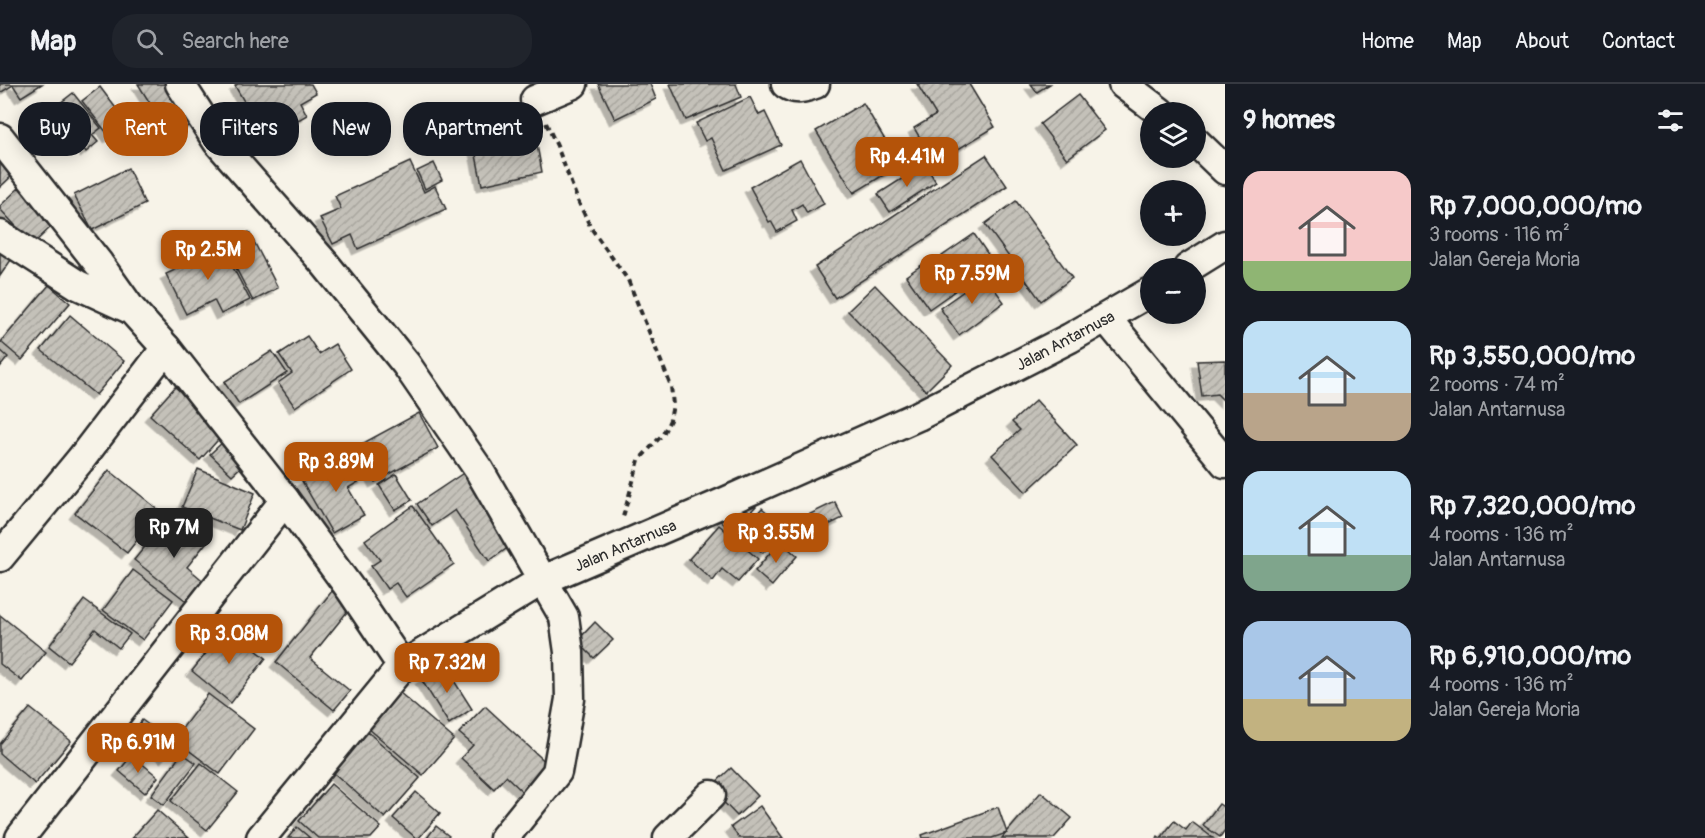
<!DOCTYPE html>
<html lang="en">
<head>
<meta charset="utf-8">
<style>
  :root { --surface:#171b24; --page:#20242c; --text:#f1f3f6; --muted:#9ea1a6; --line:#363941; --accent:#b45309 }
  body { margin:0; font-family:Pangolin,sans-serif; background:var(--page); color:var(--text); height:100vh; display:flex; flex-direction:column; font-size:22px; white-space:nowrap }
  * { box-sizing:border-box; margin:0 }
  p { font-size:20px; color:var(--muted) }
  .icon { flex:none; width:33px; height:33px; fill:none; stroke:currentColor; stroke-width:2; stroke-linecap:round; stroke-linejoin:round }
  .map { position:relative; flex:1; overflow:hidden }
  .side { display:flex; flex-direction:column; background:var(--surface); width:480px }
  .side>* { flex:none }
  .hud { position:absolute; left:18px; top:18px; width:570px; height:54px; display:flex; gap:12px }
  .fabs { position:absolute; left:1140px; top:18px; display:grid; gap:12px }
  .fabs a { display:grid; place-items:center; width:66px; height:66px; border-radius:50%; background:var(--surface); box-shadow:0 3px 15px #0003; font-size:30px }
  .price { position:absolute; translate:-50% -51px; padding:0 14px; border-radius:12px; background:var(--accent); color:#fff; font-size:20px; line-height:39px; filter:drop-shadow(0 2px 3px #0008) }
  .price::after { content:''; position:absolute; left:50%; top:36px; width:18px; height:14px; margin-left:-9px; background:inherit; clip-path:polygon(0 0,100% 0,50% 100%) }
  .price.on { background:#222; color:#fff }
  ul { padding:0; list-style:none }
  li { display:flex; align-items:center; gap:18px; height:150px; padding:0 18px }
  li span { display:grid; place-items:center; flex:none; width:168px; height:120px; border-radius:18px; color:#555 }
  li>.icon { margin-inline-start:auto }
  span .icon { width:72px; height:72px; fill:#fffc; stroke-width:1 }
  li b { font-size:26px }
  h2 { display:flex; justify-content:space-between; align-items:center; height:72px; padding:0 18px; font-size:26px }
  .tag { padding:0 21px; border-radius:24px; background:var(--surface); box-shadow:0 3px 15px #0003; font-size:21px; line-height:54px }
  .tag.on { background:var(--accent); color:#fff }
  header { display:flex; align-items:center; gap:36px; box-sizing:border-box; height:84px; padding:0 30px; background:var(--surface); border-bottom:2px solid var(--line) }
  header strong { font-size:28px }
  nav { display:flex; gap:33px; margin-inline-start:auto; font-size:21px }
  .search { width:420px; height:54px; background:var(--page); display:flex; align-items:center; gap:15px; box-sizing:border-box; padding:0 21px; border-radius:24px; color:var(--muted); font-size:22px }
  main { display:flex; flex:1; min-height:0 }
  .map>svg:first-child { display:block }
</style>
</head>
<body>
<header>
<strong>Map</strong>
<div class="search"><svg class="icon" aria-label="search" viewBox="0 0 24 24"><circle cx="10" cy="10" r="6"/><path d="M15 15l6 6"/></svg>Search here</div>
<nav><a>Home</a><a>Map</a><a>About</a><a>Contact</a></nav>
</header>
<main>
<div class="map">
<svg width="1225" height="754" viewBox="0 0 1225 754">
  <defs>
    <pattern id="building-hatch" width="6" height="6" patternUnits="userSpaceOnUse" patternTransform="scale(1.5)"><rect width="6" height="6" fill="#c4c1b9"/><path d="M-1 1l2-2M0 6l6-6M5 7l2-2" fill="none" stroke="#a9a69f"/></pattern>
    <filter id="shadow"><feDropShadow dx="-5.5" dy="5.5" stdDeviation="0" flood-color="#0004"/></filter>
  </defs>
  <rect width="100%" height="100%" fill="#f7f3e8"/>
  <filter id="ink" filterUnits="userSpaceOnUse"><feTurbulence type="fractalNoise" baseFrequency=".0167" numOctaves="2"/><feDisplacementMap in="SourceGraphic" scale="12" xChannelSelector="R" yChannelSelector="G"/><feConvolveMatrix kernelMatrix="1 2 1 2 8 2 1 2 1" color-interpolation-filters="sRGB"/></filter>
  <g filter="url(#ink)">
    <g fill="url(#building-hatch)" stroke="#2b2b2b" stroke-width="1.5" filter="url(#shadow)">
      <polygon points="0,0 42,0 21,13 13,1 0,9"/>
      <polygon points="138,0 168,0 193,39 171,53"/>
      <polygon points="238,0 311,0 316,9 300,18 307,31 286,43 279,31 259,43 235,2"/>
      <polygon points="598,0 650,0 656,15 615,35"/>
      <polygon points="670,0 736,0 741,13 686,36"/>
      <polygon points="917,0 969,0 995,43 935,79 914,44 936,31"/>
      <polygon points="1031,0 1050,0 1037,8"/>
      <polygon points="100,3 127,39 110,53 82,17"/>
      <polygon points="73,9 101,44 92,51 98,58 86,68 80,60 73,65 46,30"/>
      <polygon points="1078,11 1105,46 1067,75 1040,40"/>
      <polygon points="750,13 759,31 765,28 781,61 726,86 711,54 705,57 696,39"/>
      <polygon points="863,19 900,81 854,109 816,47"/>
      <polygon points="498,46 500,57 535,50 542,88 482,101 472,51"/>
      <polygon points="986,71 1007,102 835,214 815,183"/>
      <polygon points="0,73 15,89 0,103"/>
      <polygon points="800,75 824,120 807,129 802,120 792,126 797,137 777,148 771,137 769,138 750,103"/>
      <polygon points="410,78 424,108 435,102 446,125 358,165 352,151 333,160 320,134 341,125 335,112"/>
      <polygon points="434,79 442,96 425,105 417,87"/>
      <polygon points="925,80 936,98 890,128 878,110"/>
      <polygon points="128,84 145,120 92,146 74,111"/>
      <polygon points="21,102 49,132 44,136 51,143 35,158 28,151 26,153 0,125 0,122"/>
      <polygon points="1016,117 1072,194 1041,217 985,140"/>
      <polygon points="249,148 278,204 253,217 224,161"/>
      <polygon points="974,150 996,182 964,203 942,172"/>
      <polygon points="219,157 250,216 221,230 214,216 186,230 166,190 194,177 191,171"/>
      <polygon points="0,168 11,176 0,192"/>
      <polygon points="933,173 956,206 929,225 906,192"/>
      <polygon points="985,192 1004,218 959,251 940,224"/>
      <polygon points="49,201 70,219 22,276 1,258"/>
      <polygon points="875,201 952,281 926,307 848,227"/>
      <polygon points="70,231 124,277 96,311 41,266"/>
      <polygon points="307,252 319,270 335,260 351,285 295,323 278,299 292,289 279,270"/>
      <polygon points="0,266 8,273 0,283"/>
      <polygon points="272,267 287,289 239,320 224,298"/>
      <polygon points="1225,276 1225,318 1217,310 1202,312 1197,277"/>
      <polygon points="175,303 225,348 200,376 150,331"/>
      <polygon points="1036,316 1077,361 1026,408 992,371 1020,346 1012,338"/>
      <polygon points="419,329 438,364 375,398 356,363"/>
      <polygon points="224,357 246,378 232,391 210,370"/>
      <polygon points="351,370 365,394 348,404 364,431 332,449 302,397"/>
      <polygon points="198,385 255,409 240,446 182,423"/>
      <polygon points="109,386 160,427 127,469 75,429"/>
      <polygon points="468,386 516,458 489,477 455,426 432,442 417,420"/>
      <polygon points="396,390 412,416 395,426 379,401"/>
      <polygon points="743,411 756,422 744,435 732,425"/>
      <polygon points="835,418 843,434 816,447 808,431"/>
      <polygon points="413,422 454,480 406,513 396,499 387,505 371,482 380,476 365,456"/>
      <polygon points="762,424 785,444 763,469 740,449"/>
      <polygon points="728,425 746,440 737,451 719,436"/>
      <polygon points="171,431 206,459 187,483 207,500 190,520 134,476"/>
      <polygon points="719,441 758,475 738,498 722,485 713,497 689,475"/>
      <polygon points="780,457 797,472 772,502 755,487"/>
      <polygon points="133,486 173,516 143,556 103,526"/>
      <polygon points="332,507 351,523 310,574 350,607 334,626 276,578"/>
      <polygon points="84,516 130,550 119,564 95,545 69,578 49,562"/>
      <polygon points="0,531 46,568 22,597 0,580"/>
      <polygon points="595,538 613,556 594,574 577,557"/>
      <polygon points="227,543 266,574 231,619 192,587"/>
      <polygon points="444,581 472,625 449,640 421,595"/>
      <polygon points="399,608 454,655 423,691 368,644"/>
      <polygon points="208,610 254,645 220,690 174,655"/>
      <polygon points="485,622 552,684 527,712 506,692 494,705 461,674 473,661 459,649"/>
      <polygon points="30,624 71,657 35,700 0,670 0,660"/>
      <polygon points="142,636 176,661 166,673 133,648"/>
      <polygon points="362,643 420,694 385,734 327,683"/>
      <polygon points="182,669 196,679 164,721 151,711"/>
      <polygon points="132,671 158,693 145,709 119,687"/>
      <polygon points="201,679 238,708 207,746 171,717"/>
      <polygon points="731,684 758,712 737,732 710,704"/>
      <polygon points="331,700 381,743 371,754 318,754 299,737"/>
      <polygon points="416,708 440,729 419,754 416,754 393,734"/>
      <polygon points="1041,708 1072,734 1054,754 1002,754"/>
      <polygon points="1219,720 1225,724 1225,746 1220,753 1203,741"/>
      <polygon points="760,722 783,754 739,754 731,743"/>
      <polygon points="998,723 1007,749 992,754 923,754 922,751"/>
      <polygon points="157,726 189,754 132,754"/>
      <polygon points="1174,737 1186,746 1192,738 1213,754 1157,754 1158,752 1161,754"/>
      <polygon points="436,742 449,752 447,754 427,754"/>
      <polygon points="297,743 310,754 288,754"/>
    </g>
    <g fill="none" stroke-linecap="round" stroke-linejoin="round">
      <defs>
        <g id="minor">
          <polyline points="180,0 217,57 325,180 406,280 479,386 564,533 569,568 570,615 557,688 504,754"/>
          <path d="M786,0C796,7 804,4 815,0"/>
          <polyline points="1123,0 1160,28"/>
          <polyline points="535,16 573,0"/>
          <polyline points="0,54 99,180 131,225 166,264 285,416 351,506 402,582"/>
          <polyline points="1196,58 1225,86"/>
          <polyline points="0,151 78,201 128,224"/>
          <polyline points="1188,184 1225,161"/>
          <polyline points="1106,234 1225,379"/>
          <polyline points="0,473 81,375 166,264"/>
          <polyline points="20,754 285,416"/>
          <polyline points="261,754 402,582 541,497 727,417 918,332 1070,254 1150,208"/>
          <polyline points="668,754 711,711"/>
        </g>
      </defs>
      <use href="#minor" stroke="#2b2b2b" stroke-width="33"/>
      <polyline stroke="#2b2b2b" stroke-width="4" stroke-dasharray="6 4.5" stroke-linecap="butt" points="546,39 557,62 578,117 591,144 628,196 671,302 673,321 670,336 663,350 639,376 623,433"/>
      <use href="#minor" stroke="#f7f3e8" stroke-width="28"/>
    </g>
  </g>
  <g text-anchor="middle" stroke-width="6" stroke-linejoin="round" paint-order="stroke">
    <g font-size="16" fill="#2b2b2b" stroke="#f7f3e8">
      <text transform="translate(1065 256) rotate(-28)" y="6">Jalan Antarnusa</text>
      <text transform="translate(625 461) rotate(-23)" y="6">Jalan Antarnusa</text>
    </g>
  </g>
</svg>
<div class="fabs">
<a><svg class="icon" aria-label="layers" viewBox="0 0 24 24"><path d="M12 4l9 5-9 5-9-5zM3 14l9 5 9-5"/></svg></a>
<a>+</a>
<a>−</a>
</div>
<b class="price" style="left:907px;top:104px">Rp 4.41M</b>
<b class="price" style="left:208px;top:197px">Rp 2.5M</b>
<b class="price" style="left:972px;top:221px">Rp 7.59M</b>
<b class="price" style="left:336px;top:409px">Rp 3.89M</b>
<b class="price on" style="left:174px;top:475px">Rp 7M</b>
<b class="price" style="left:776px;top:480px">Rp 3.55M</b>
<b class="price" style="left:229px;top:581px">Rp 3.08M</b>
<b class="price" style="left:447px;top:610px">Rp 7.32M</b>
<b class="price" style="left:138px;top:690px">Rp 6.91M</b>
<div class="hud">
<a class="tag">Buy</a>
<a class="tag on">Rent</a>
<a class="tag">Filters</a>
<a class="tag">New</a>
<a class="tag">Apartment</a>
</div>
</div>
<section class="side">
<h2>9 homes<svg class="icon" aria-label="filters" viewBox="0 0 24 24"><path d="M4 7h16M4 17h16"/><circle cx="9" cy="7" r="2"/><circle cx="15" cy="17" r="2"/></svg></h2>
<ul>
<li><span style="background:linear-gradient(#f6c9c9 75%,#8fb573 0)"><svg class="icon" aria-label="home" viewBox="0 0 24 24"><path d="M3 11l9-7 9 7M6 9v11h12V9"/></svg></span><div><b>Rp 7,000,000/mo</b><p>3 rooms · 116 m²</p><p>Jalan Gereja Moria</p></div></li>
<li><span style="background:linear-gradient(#bfe0f5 60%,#b9a48a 0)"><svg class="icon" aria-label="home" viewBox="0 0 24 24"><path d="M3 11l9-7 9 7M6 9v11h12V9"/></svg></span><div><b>Rp 3,550,000/mo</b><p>2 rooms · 74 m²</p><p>Jalan Antarnusa</p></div></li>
<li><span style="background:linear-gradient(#bfe0f5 70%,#7fa58c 0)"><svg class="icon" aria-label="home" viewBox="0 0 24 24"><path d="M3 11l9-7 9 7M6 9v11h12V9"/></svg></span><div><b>Rp 7,320,000/mo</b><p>4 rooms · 136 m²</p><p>Jalan Antarnusa</p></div></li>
<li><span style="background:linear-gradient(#a9c7e8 65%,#c2b280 0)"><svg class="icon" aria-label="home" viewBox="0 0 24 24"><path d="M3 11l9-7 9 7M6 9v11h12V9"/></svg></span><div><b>Rp 6,910,000/mo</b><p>4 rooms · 136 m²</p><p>Jalan Gereja Moria</p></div></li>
</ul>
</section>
</main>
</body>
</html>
